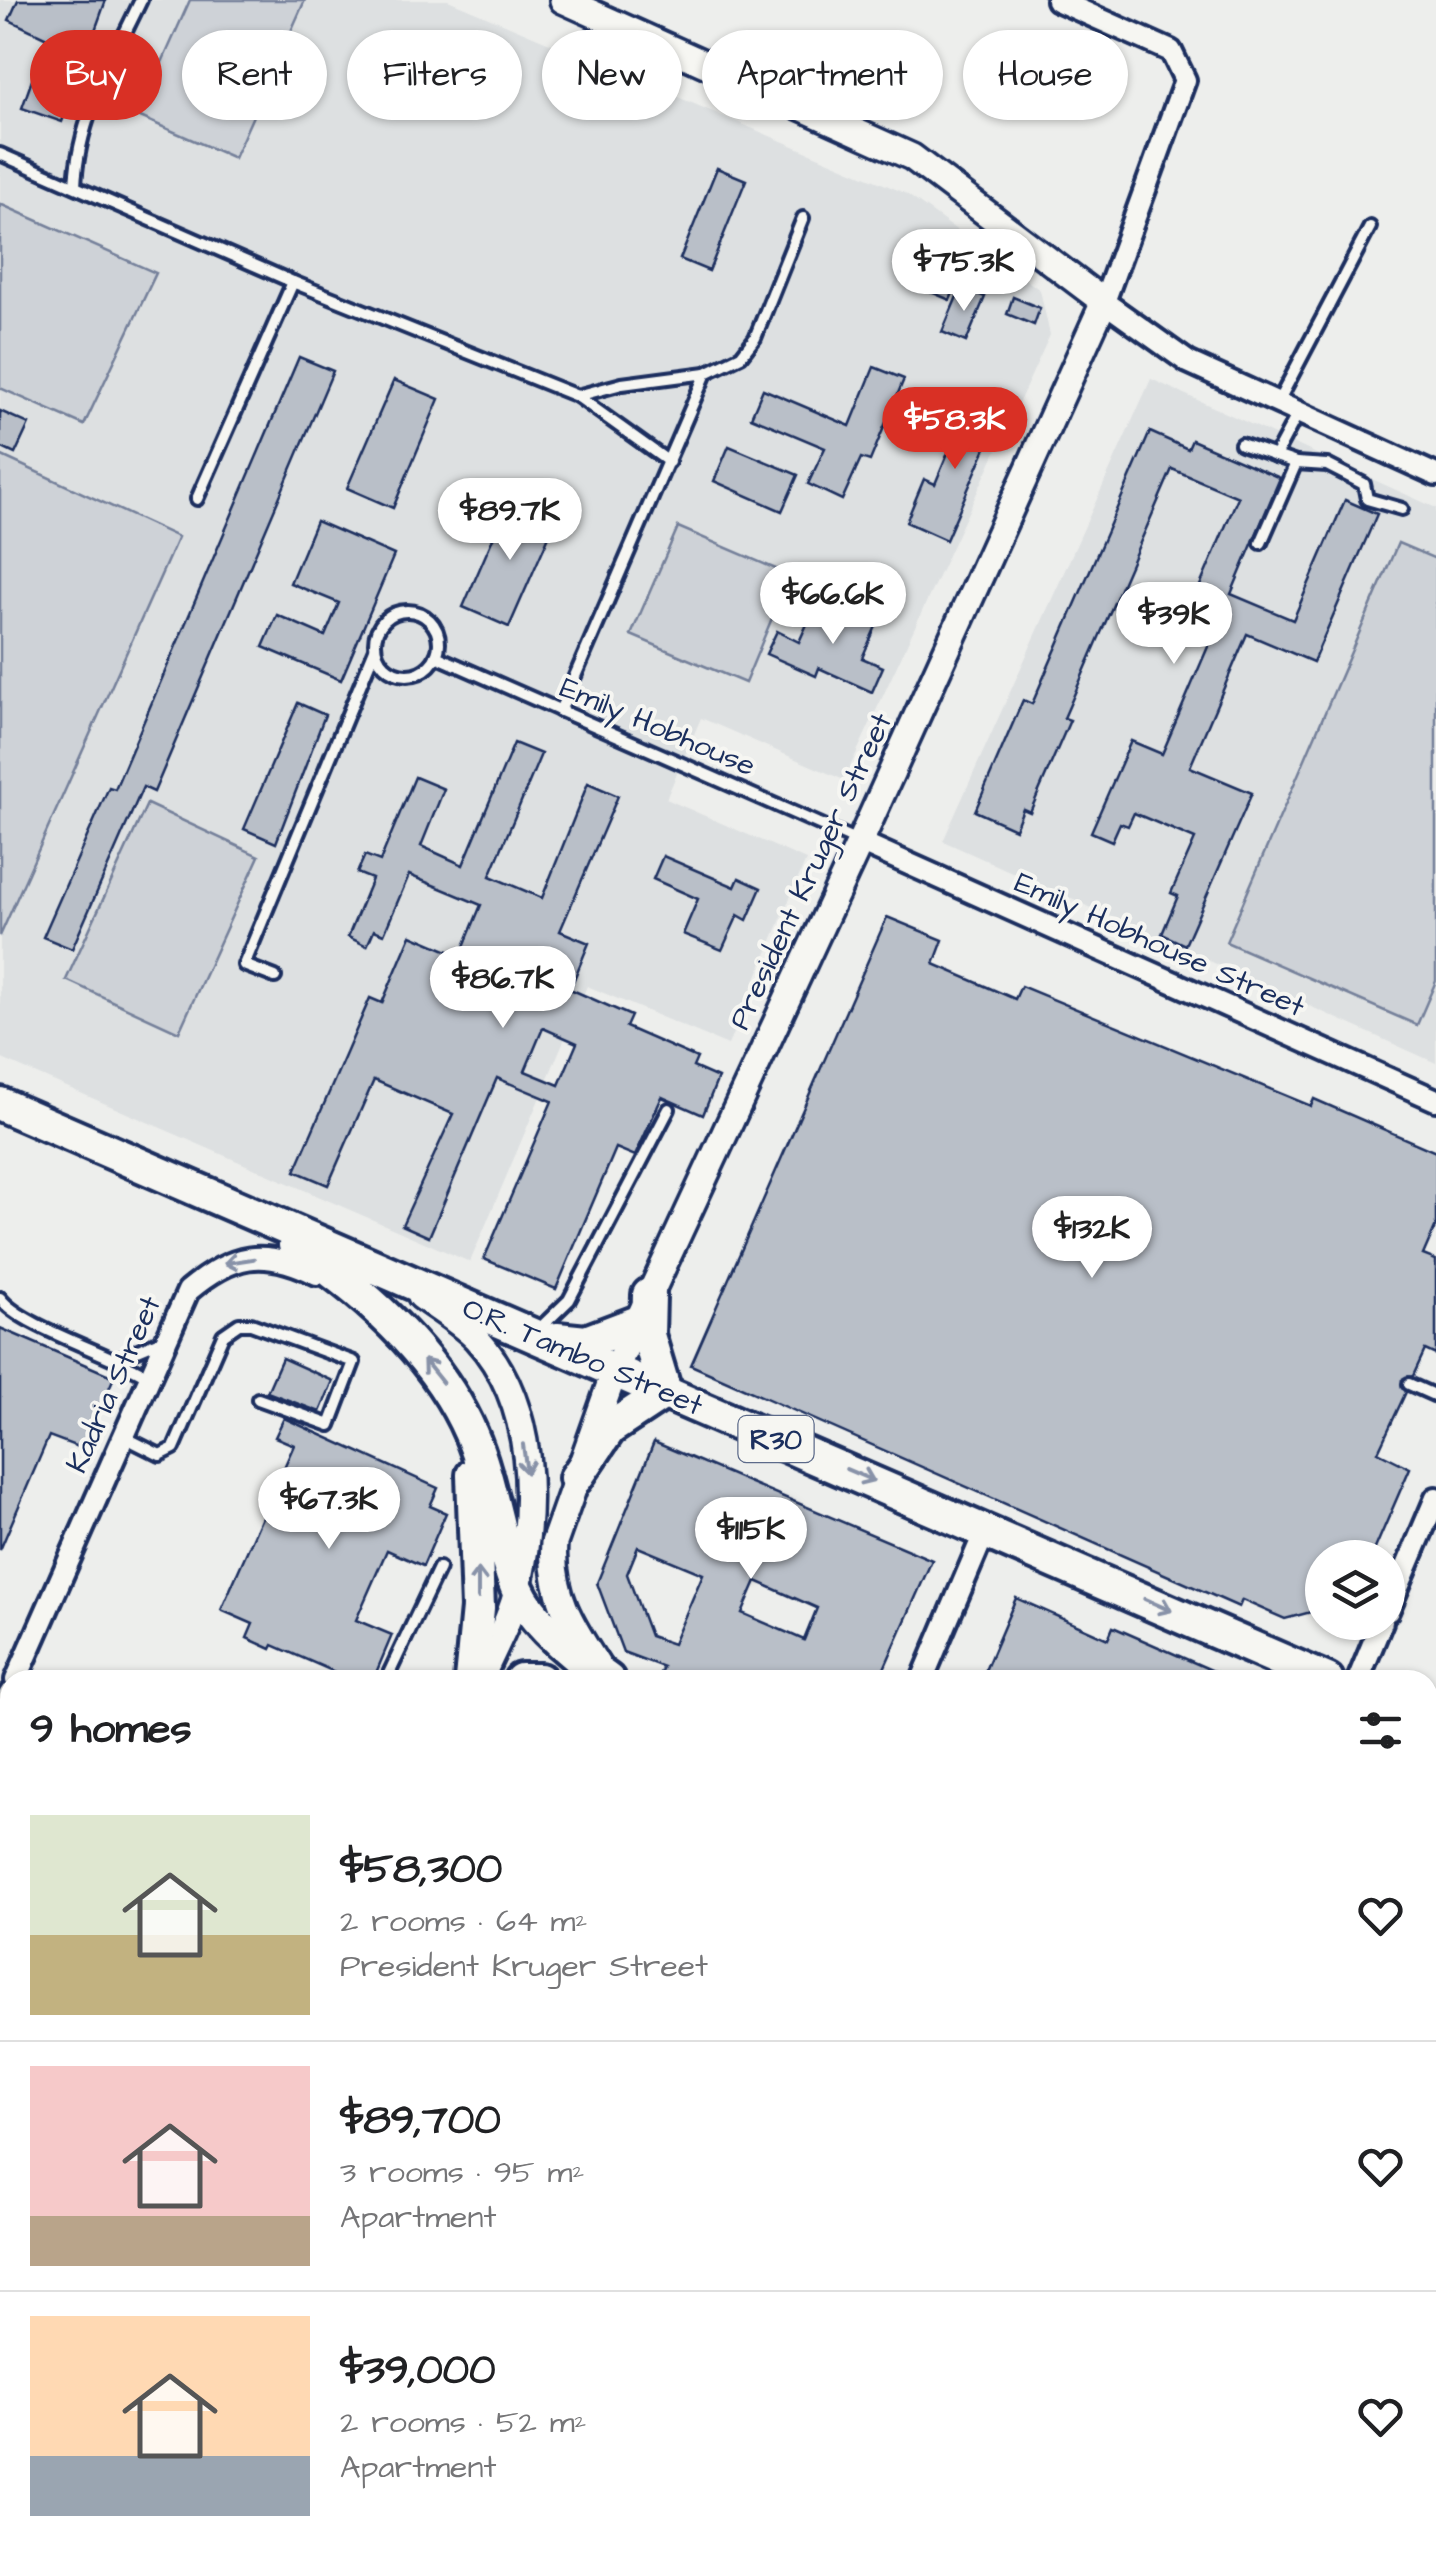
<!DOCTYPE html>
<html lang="en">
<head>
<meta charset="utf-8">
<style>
  :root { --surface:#fff; --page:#f2f2f2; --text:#202124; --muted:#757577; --line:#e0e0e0; --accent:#d93025 }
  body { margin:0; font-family:"Architects Daughter",sans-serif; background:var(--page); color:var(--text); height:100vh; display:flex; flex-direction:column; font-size:38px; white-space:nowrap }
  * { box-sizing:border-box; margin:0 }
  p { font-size:32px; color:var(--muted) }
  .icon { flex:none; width:55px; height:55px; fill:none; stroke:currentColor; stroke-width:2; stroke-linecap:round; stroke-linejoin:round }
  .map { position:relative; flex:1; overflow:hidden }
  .details { position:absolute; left:0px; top:1670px; width:1438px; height:890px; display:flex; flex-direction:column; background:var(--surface); border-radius:30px 30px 0 0; box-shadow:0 2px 8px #0004 }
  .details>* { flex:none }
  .hud { position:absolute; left:30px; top:30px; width:1378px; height:90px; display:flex; gap:20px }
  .tools { position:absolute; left:1305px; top:1540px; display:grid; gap:20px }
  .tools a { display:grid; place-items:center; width:100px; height:100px; border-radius:50%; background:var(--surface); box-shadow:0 2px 8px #0004; font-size:50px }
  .price { position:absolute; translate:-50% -85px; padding:0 22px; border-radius:35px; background:#fff; color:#222; font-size:32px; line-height:65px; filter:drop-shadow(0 2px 5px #0008) }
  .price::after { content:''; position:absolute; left:50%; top:60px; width:30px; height:22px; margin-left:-15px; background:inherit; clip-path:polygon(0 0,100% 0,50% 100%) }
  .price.on { background:var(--accent); color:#fff }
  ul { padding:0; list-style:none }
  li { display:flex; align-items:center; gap:30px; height:250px; padding:0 30px }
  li+li { border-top:2px solid var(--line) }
  li span { display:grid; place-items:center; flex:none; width:280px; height:200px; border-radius:0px; color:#555 }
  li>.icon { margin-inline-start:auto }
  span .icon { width:120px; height:120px; fill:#fffc; stroke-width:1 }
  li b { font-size:42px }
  h2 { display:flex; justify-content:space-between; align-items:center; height:120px; padding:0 30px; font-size:42px }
  .chip { padding:0 35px; border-radius:45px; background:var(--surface); box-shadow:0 2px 8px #0004; font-size:35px; line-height:90px }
  .chip.on { background:var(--accent); color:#fff }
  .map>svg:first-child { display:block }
</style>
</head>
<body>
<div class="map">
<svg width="1436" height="2560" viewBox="0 0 1436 2560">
  <rect width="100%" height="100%" fill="#edeeec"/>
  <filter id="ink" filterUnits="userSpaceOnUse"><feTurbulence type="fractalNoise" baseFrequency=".01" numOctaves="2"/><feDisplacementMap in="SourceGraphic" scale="20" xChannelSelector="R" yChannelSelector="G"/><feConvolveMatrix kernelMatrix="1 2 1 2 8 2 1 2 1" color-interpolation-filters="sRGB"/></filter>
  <g filter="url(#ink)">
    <g fill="#dde0e1">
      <polygon points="0,0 448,0 905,193 1040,290 1050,335 844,780 701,718 666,799 806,860 728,1045 587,986 470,1262 0,1058"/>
      <polygon points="1151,379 1436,508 1436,1063 943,841"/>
    </g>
    <g fill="#ced2d7" stroke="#74809a" stroke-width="2.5">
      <polygon points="190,0 305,0 234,158 138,116"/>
      <polygon points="0,204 156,273 84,425 0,388"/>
      <polygon points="0,455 178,537 0,936"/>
      <polygon points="678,527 790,575 745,683 631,635"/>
      <polygon points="1398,543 1436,559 1436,981 1417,1025 1226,942"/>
      <polygon points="147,804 259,856 179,1032 66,980"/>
    </g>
    <g fill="#b9bfc8" stroke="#1b2f5e" stroke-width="2.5" fill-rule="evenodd">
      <polygon points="18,0 106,0 62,122 22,108 47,38 9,20"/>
      <polygon points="717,168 746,180 709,271 680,259"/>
      <polygon points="915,251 962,272 950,300 903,280"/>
      <polygon points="961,287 985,297 966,342 942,332"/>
      <polygon points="1013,297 1040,308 1034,325 1007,314"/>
      <polygon points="299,357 333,371 154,792 143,787 72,949 43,937 109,787 115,789"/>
      <polygon points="874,367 904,379 870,461 861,458 842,500 808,484 825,448 751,417 763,389 850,426"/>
      <polygon points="394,380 439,399 393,508 347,488"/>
      <polygon points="971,398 1002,411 946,540 906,522 924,479 935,484"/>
      <polygon points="0,411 29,424 15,454 0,447"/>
      <polygon points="1150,432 1188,449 1192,440 1280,478 1231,594 1293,620 1345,500 1377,514 1313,662 1247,634 1190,767 1252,793 1185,945 1162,934 1178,896 1171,893 1195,839 1134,813 1128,826 1120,823 1112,841 1091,832 1131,741 1162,754 1219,621 1190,609 1238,497 1172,469 1064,718 1070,720 1030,812 1023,809 1015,829 975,811 1023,700 1032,704"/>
      <polygon points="729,446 798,475 782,511 714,481"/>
      <polygon points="510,499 556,520 509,627 463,607"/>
      <polygon points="316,521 394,555 341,680 263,647 277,615 325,636 339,603 290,583"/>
      <polygon points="852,601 881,615 862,658 883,667 872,692 819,668 816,676 766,654 777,631 799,642 812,613 841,626"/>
      <polygon points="298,703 325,715 276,843 244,829"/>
      <path d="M514,743L541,754L490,876L542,898L588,783L618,796L560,931L589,943L570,989L631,1016L626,1027L697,1058L693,1067L718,1078L703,1115L662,1097L635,1156L616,1148L556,1289L484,1259L552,1101L497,1078L429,1237L402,1225L453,1114L374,1080L328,1185L295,1171L370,998L382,1003L411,935L460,956L481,905L409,875L384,934L374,930L367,946L348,937L372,879L357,873L365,855L380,861L415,777L444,789L421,846L463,865ZM543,1028L577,1043L559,1085L525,1071Z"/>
      <polygon points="663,856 735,887 739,878 761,888 747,920 738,915 722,950 683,934 698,899 653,879"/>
      <polygon points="887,917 943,940 934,964 1015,999 1021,986 1311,1106 1314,1099 1436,1152 1436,1225 1423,1255 1436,1260 1436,1355 1425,1350 1413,1376 1402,1380 1406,1392 1378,1452 1410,1468 1371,1558 1322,1558 1322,1609 1285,1619 1242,1600 1239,1607 691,1365"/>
      <polygon points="0,1328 114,1377 83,1449 49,1436 0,1550"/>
      <polygon points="282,1358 333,1381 320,1412 267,1392"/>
      <polygon points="284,1418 438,1488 430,1506 446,1513 423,1566 387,1550 356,1620 392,1635 373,1680 353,1680 273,1645 271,1649 247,1638 253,1624 221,1610 294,1445 275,1437"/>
      <path d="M654,1442L932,1560L879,1680H670L659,1675L663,1667L623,1652L597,1583ZM638,1547L703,1574L673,1644L650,1636L627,1574ZM756,1581L817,1608L804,1640L742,1613Z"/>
      <polygon points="1016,1598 1108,1639 1113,1627 1234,1680 981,1680"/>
    </g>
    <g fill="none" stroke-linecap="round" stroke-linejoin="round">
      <defs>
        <g id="service">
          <polyline points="0,154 293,282 577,396 669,462"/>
          <path d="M75,186C78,118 112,61 141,0"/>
          <polyline points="577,396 622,384 706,373"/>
          <polyline points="1278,402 1370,227"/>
          <polyline points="1241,444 1296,463 1261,543"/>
          <polyline points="1275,456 1298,413"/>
          <polyline points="1296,463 1327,465 1364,484 1367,499 1402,509"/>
          <polyline points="197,499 293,282"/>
          <circle cx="407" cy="643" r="32"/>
          <polyline points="436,656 860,842"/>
          <polyline points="560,711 706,373 741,356 755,338 803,218"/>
          <polyline points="275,977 244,965 375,649"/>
          <path d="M0,1298C20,1326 112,1354 147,1376"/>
          <polyline points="538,1330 569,1300 669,1109"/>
          <polyline points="119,1358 162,1340"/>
          <polyline points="1409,1384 1436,1396"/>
          <polyline points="122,1436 160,1455 174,1448 223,1335 239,1324 251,1324 354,1362 330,1425 258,1399"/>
          <polyline points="386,1680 439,1568"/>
          <polyline points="0,2039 10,2041"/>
        </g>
        <g id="minor">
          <polyline points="1057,0 1171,51 1185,80 1104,302 1188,362 1436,475"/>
          <polyline points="860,842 1436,1100"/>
          <polyline points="1388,1611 1436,1498"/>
          <path d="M16,1680L188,1291C232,1254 263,1247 317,1274"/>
          <polyline points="922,1680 986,1529"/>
          <polyline points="1358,1680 1382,1622"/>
          <polyline points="0,1717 10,1694"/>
          <polyline points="1428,2366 1436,2369"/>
          <polyline points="1428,2504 1436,2484"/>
          <polyline points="980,2560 984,2550"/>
          <polyline points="1403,2560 1408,2550"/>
        </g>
        <g id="tertiary">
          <path d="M563,0L912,157L1104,302L860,842L615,1370L554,1543C550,1592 571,1625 597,1665"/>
          <path d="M421,1296C438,1309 461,1322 476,1338C536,1403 536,1507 518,1587C511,1619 492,1651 480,1680"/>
          <polyline points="0,2119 10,2121"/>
          <polyline points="0,2279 10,2288"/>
          <polyline points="387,2550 410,2560"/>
          <polyline points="1117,2550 1140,2560"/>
        </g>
        <g id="primary">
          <polyline points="0,1104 1327,1680"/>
          <path d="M295,1245C365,1292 437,1355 471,1434C492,1483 497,1539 517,1588C532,1623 578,1659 608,1680"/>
          <polyline points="557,1339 586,1342 636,1323"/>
          <polyline points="576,1478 609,1429 665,1392 648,1335 649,1295"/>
          <polyline points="471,1680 478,1608 473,1475"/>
          <polyline points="521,1680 540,1680"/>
          <polyline points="1428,1725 1436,1728"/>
          <polyline points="1428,2051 1436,2055"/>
        </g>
      </defs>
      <use href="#service" stroke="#1b2f5e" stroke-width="18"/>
      <use href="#minor" stroke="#1b2f5e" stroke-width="28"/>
      <use href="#tertiary" stroke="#1b2f5e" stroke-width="32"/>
      <use href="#primary" stroke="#1b2f5e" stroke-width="40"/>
      <use href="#service" stroke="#f6f6f2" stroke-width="10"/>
      <use href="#minor" stroke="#f6f6f2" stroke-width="20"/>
      <use href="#tertiary" stroke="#f6f6f2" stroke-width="25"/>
      <use href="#primary" stroke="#f6f6f2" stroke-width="32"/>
    </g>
    <defs><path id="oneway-shaft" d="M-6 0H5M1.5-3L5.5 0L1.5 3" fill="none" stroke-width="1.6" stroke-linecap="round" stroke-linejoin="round" transform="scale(2.5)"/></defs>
    <g stroke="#8892a8">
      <use href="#oneway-shaft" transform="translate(239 1261) rotate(171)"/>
      <use href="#oneway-shaft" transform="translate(433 1371) rotate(-129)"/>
      <use href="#oneway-shaft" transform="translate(525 1459) rotate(82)"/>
      <use href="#oneway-shaft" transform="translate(860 1475) rotate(23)"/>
      <use href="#oneway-shaft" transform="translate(478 1583) rotate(-90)"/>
      <use href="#oneway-shaft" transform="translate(1158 1605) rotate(24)"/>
    </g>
  </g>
  <g text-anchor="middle" stroke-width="8" stroke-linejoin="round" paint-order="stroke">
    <rect fill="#f6f6f2" stroke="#5d6b8a" stroke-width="2.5" x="738.5" y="1416" width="75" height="46" rx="8"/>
    <g font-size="28" font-weight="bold" fill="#1b2f5e">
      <text x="776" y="1449">R30</text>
    </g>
    <g font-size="30" fill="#1b2f5e" stroke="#f6f6f2">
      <text transform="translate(658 726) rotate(23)" y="10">Emily Hobhouse</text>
      <text transform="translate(810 871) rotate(-65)" y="10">President Kruger Street</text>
      <text transform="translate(1160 944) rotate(24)" y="10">Emily Hobhouse Street</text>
      <text transform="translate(583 1356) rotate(23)" y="10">O.R. Tambo Street</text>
      <text transform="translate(113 1384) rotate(-66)" y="10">Kadria Street</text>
    </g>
  </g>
</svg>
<div class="tools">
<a><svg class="icon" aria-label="layers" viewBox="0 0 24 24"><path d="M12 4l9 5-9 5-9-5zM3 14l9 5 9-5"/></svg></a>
</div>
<b class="price" style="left:964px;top:314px">$75.3K</b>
<b class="price on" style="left:955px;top:472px">$58.3K</b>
<b class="price" style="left:510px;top:563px">$89.7K</b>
<b class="price" style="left:833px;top:647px">$66.6K</b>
<b class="price" style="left:1174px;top:667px">$39K</b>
<b class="price" style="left:503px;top:1031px">$86.7K</b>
<b class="price" style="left:1092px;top:1281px">$132K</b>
<b class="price" style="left:329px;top:1552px">$67.3K</b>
<b class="price" style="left:751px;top:1582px">$115K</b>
<div class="hud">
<a class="chip on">Buy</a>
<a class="chip">Rent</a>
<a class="chip">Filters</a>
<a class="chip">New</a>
<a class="chip">Apartment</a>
<a class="chip">House</a>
</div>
<section class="details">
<h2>9 homes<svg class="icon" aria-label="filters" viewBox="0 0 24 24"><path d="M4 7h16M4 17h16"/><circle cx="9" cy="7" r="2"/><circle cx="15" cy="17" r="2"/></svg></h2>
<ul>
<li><span style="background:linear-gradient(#dfe7d0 60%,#c2b280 0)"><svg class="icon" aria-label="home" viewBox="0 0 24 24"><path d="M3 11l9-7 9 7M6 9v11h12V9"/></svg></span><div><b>$58,300</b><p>2 rooms · 64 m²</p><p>President Kruger Street</p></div><svg class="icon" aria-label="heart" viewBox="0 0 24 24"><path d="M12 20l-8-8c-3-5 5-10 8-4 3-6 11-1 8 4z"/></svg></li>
<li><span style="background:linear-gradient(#f6c9c9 75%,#b9a48a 0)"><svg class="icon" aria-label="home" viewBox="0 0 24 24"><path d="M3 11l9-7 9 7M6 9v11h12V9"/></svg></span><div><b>$89,700</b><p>3 rooms · 95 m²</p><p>Apartment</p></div><svg class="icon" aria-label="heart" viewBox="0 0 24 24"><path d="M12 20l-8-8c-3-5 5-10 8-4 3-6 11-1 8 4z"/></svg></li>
<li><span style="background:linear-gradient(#ffd9b3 70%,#9aa5b1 0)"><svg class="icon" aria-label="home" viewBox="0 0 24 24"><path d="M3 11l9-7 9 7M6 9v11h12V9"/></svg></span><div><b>$39,000</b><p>2 rooms · 52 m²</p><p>Apartment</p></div><svg class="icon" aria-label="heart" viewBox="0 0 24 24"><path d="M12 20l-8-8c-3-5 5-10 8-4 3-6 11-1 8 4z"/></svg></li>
</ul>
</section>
</div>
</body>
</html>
